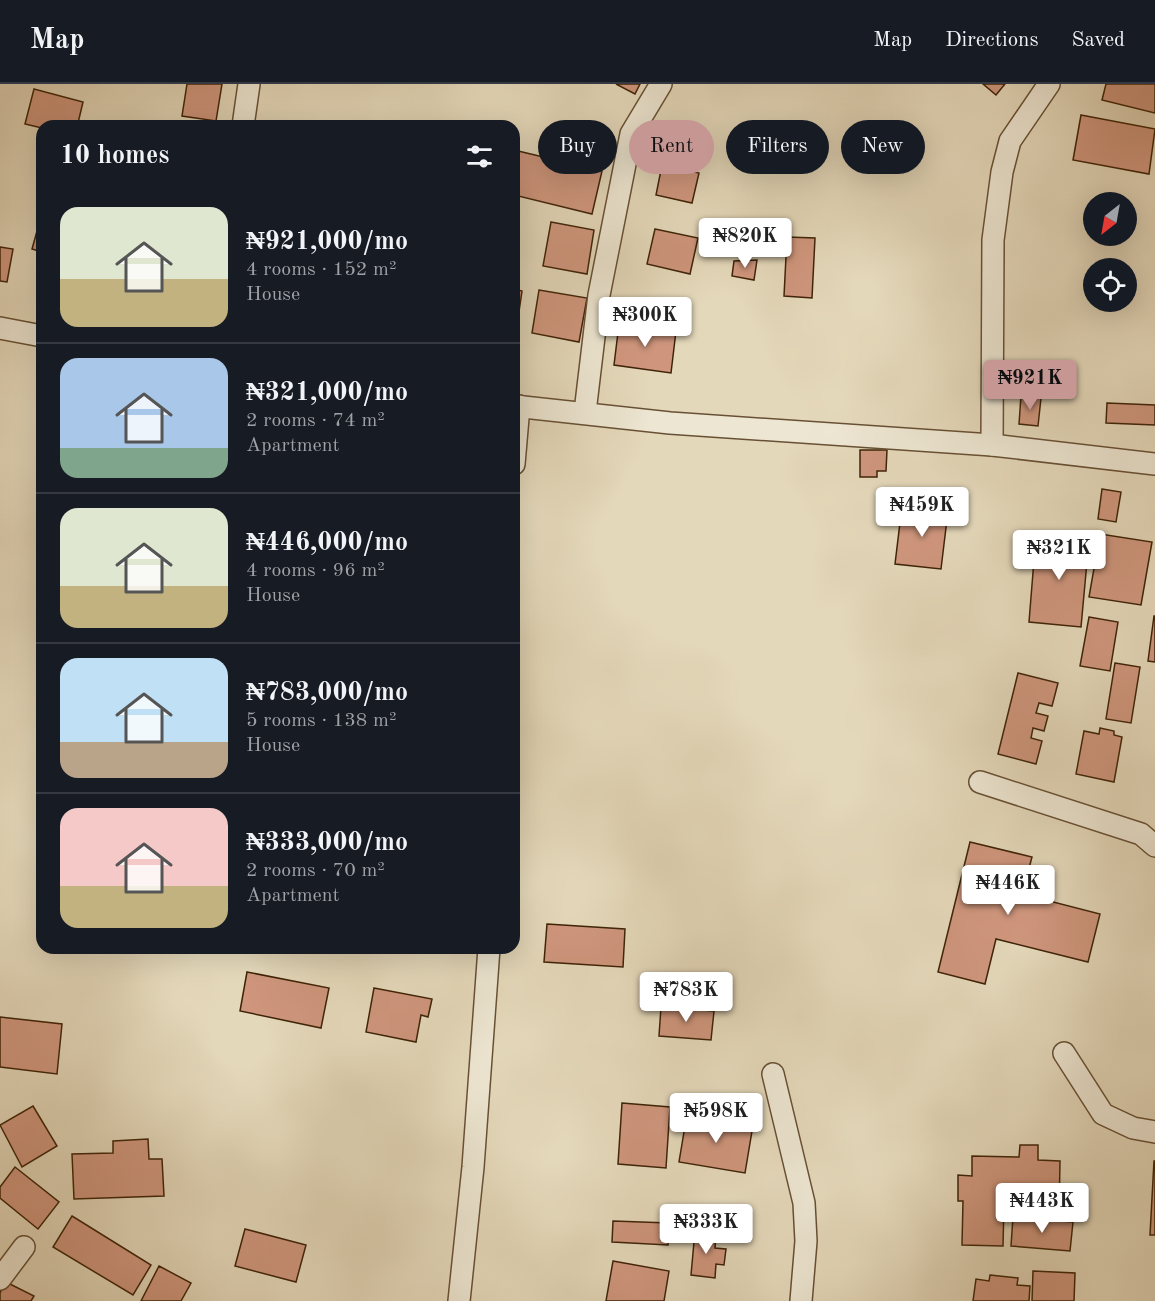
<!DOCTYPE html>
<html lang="en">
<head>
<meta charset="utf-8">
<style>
  :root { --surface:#171b24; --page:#20242c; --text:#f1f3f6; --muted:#9ea1a6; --line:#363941; --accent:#c59692 }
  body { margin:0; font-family:"Old Standard TT",serif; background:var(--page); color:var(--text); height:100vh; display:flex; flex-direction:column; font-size:22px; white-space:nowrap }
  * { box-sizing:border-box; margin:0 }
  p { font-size:20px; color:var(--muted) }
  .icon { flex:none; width:33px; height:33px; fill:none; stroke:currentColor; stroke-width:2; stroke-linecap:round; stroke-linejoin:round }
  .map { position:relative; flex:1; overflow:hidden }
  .panel { position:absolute; left:36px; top:36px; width:484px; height:834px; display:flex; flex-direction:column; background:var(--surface); border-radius:18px; box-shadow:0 6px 24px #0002 }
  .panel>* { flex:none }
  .hud { position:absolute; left:538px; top:36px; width:526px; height:54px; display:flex; gap:12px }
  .needle { width:39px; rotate:211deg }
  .fabs { position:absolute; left:1083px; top:108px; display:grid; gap:12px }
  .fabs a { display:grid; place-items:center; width:54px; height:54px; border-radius:50%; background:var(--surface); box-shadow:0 6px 24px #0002; font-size:30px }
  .price { position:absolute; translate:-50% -51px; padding:0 14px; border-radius:6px; background:#fff; color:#222; font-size:20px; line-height:39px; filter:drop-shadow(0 2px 3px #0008) }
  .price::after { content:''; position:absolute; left:50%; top:36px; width:18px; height:14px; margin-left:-9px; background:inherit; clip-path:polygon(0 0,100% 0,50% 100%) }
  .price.active { background:var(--accent); color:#111 }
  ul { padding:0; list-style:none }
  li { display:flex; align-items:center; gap:18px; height:150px; padding:0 24px }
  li+li { border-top:2px solid var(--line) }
  li span { display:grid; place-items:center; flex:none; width:168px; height:120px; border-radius:18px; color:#555 }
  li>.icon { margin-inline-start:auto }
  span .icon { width:72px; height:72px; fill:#fffc; stroke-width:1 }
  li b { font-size:26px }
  h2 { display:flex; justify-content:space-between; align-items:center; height:72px; padding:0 24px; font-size:26px }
  .pill { padding:0 21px; border-radius:27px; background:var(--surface); box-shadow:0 6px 24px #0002; font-size:21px; line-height:54px }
  .pill.active { background:var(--accent); color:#111 }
  header { display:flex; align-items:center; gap:36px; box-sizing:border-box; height:84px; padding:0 30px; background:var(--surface); border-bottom:2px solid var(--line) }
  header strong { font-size:28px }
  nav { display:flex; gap:33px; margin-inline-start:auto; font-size:21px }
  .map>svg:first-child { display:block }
</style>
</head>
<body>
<header>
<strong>Map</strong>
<nav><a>Map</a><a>Directions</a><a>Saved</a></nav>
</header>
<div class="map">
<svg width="1155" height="1217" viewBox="0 0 1155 1217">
  <rect width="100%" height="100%" fill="#e4d8ba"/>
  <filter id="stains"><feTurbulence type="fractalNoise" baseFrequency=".00333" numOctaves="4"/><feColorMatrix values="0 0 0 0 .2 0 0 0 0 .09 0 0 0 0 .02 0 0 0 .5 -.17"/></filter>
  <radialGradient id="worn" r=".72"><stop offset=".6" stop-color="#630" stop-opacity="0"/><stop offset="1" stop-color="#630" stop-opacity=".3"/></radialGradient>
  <g fill="#cf967d" stroke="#3e2307" stroke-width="1.5">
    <polygon points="187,0 222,0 216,37 182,32"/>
    <polygon points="616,0 640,0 635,10"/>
    <polygon points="983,0 1005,0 996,11"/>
    <polygon points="1106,0 1155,0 1155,29 1102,16"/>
    <polygon points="34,5 83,18 78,39 70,37 69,42 42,42 42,44 25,40"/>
    <polygon points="1081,31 1155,45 1149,90 1073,76"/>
    <polygon points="667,57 702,64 699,78 664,72"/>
    <polygon points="514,66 602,87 592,130 514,111"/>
    <polygon points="662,81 699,89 692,119 656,111"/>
    <polygon points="42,129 42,168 32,165"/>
    <polygon points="551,138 594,146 587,190 543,182"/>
    <polygon points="655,145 698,154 690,190 647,180"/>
    <polygon points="787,153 815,154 812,214 784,212"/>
    <polygon points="0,163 13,165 7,198 0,197"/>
    <polygon points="757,176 754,196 732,192 734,177"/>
    <polygon points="514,205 522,207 516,248 514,248"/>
    <polygon points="539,206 587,214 579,258 532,249"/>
    <polygon points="619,240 676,247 671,289 614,281"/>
    <polygon points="1021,312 1041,314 1038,342 1019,340"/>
    <polygon points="1107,319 1155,321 1155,341 1106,339"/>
    <polygon points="860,366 887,366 886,387 877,387 877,393 860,393"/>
    <polygon points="1102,405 1121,408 1116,438 1098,435"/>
    <polygon points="902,422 948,427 941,485 895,480"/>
    <polygon points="1100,450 1152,458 1141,521 1089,513"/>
    <polygon points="1036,451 1089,456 1081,543 1029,538"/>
    <polygon points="1154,532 1155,532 1155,578 1148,577"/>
    <polygon points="1089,533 1118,538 1110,587 1080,582"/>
    <polygon points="1115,579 1140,583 1131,639 1106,635"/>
    <polygon points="1018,589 1058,599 1052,622 1039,619 1036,629 1048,632 1044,647 1033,644 1031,654 1042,657 1036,680 998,670"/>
    <polygon points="1100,644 1114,647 1114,651 1122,653 1114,698 1076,690 1084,647 1099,650"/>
    <polygon points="970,758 1032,773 1022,810 1100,830 1088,878 996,855 985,900 938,888"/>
    <polygon points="547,840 625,845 623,883 544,878"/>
    <polygon points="247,888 329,904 321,944 240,927"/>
    <polygon points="374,904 432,915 428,933 421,931 416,958 366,948"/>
    <polygon points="661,923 714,927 711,956 659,952"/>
    <polygon points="0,933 62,940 57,990 0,983"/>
    <polygon points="622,1019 670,1023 666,1084 618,1080"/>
    <polygon points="33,1022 57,1062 22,1083 0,1041"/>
    <polygon points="687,1030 753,1041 745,1089 679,1078"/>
    <polygon points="148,1055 149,1075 162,1075 164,1112 74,1115 72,1070 113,1069 113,1057"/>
    <polygon points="1020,1061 1038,1061 1038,1076 1060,1077 1059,1131 1042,1130 1042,1121 1004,1120 1003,1162 962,1161 963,1117 958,1117 958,1091 972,1092 972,1072 1019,1073"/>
    <polygon points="1154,1077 1155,1077 1155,1151 1150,1151"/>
    <polygon points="15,1083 59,1118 38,1145 0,1114 0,1103"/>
    <polygon points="72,1132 151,1181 133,1211 53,1163"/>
    <polygon points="1013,1133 1073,1138 1070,1167 1011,1162"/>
    <polygon points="613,1137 669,1139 668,1161 612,1158"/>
    <polygon points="245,1145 306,1161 296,1198 235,1182"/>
    <polygon points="695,1147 716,1149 715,1164 726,1165 724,1181 716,1180 715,1194 691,1191"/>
    <polygon points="613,1177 669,1187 664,1217 606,1217"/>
    <polygon points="159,1182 191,1199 181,1217 141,1217"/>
    <polygon points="1033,1187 1075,1189 1074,1217 1032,1217"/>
    <polygon points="990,1191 1018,1194 1017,1201 1030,1202 1029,1217 973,1217 976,1195 989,1197"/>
    <polygon points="6,1198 34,1212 31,1217 0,1217 0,1209"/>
  </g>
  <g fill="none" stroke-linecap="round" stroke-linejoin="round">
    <defs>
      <g id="minor">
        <polyline points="243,42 249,0"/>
        <polyline points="0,244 42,252"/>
        <polyline points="514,322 670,339 992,361 1155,380"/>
        <polyline points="585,328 599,211 631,50 661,0"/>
        <polyline points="992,361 993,156 1002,88 1010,57 1049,0"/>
        <polyline points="514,380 519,322"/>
        <polyline points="980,698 1141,750 1155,762"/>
        <polyline points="1064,969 1103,1030 1133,1044 1155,1048"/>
        <polyline points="773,990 804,1119 806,1157 801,1217"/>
        <polyline points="0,1195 24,1163"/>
        <polyline points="459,1217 473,1083 489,864"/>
      </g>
    </defs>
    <use href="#minor" stroke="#685034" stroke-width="24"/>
    <use href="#minor" stroke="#ede6d2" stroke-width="21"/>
  </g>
  <rect width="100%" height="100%" filter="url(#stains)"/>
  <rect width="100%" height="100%" fill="url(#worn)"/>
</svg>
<div class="fabs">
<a><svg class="needle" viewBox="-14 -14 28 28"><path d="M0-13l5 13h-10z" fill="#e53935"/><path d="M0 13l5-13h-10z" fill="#9ea1a6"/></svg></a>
<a><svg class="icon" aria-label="locate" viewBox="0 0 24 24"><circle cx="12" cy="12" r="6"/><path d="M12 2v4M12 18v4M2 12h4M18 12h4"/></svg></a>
</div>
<b class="price" style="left:745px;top:185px">₦820K</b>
<b class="price" style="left:645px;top:264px">₦300K</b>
<b class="price active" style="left:1030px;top:327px">₦921K</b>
<b class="price" style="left:922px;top:454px">₦459K</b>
<b class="price" style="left:1059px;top:497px">₦321K</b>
<b class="price" style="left:1008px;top:832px">₦446K</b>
<b class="price" style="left:686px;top:939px">₦783K</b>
<b class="price" style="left:716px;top:1060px">₦598K</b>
<b class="price" style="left:1042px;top:1150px">₦443K</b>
<b class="price" style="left:706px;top:1171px">₦333K</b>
<div class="hud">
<a class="pill">Buy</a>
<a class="pill active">Rent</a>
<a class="pill">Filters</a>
<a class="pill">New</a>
</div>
<section class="panel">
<h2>10 homes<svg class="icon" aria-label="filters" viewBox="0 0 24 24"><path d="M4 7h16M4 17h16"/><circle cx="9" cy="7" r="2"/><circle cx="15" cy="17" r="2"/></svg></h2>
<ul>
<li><span style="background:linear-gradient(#dfe7d0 60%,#c2b280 0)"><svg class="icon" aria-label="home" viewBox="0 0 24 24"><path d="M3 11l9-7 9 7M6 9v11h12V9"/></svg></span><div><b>₦921,000/mo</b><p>4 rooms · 152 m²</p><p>House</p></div></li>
<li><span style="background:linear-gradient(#a9c7e8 75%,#7fa58c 0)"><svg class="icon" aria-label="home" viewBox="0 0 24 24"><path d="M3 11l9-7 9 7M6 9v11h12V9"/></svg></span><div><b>₦321,000/mo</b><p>2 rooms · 74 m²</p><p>Apartment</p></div></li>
<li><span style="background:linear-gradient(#dfe7d0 65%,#c2b280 0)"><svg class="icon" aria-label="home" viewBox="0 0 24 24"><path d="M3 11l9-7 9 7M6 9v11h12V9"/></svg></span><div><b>₦446,000/mo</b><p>4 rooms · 96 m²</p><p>House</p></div></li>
<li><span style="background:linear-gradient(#bfe0f5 70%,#b9a48a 0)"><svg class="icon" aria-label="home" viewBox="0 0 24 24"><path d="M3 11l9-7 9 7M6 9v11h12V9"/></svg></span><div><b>₦783,000/mo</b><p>5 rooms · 138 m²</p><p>House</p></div></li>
<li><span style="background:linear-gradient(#f6c9c9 65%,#c2b280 0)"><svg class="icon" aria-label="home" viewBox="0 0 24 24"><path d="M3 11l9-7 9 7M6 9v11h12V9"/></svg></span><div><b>₦333,000/mo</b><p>2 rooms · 70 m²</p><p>Apartment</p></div></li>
</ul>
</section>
</div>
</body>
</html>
